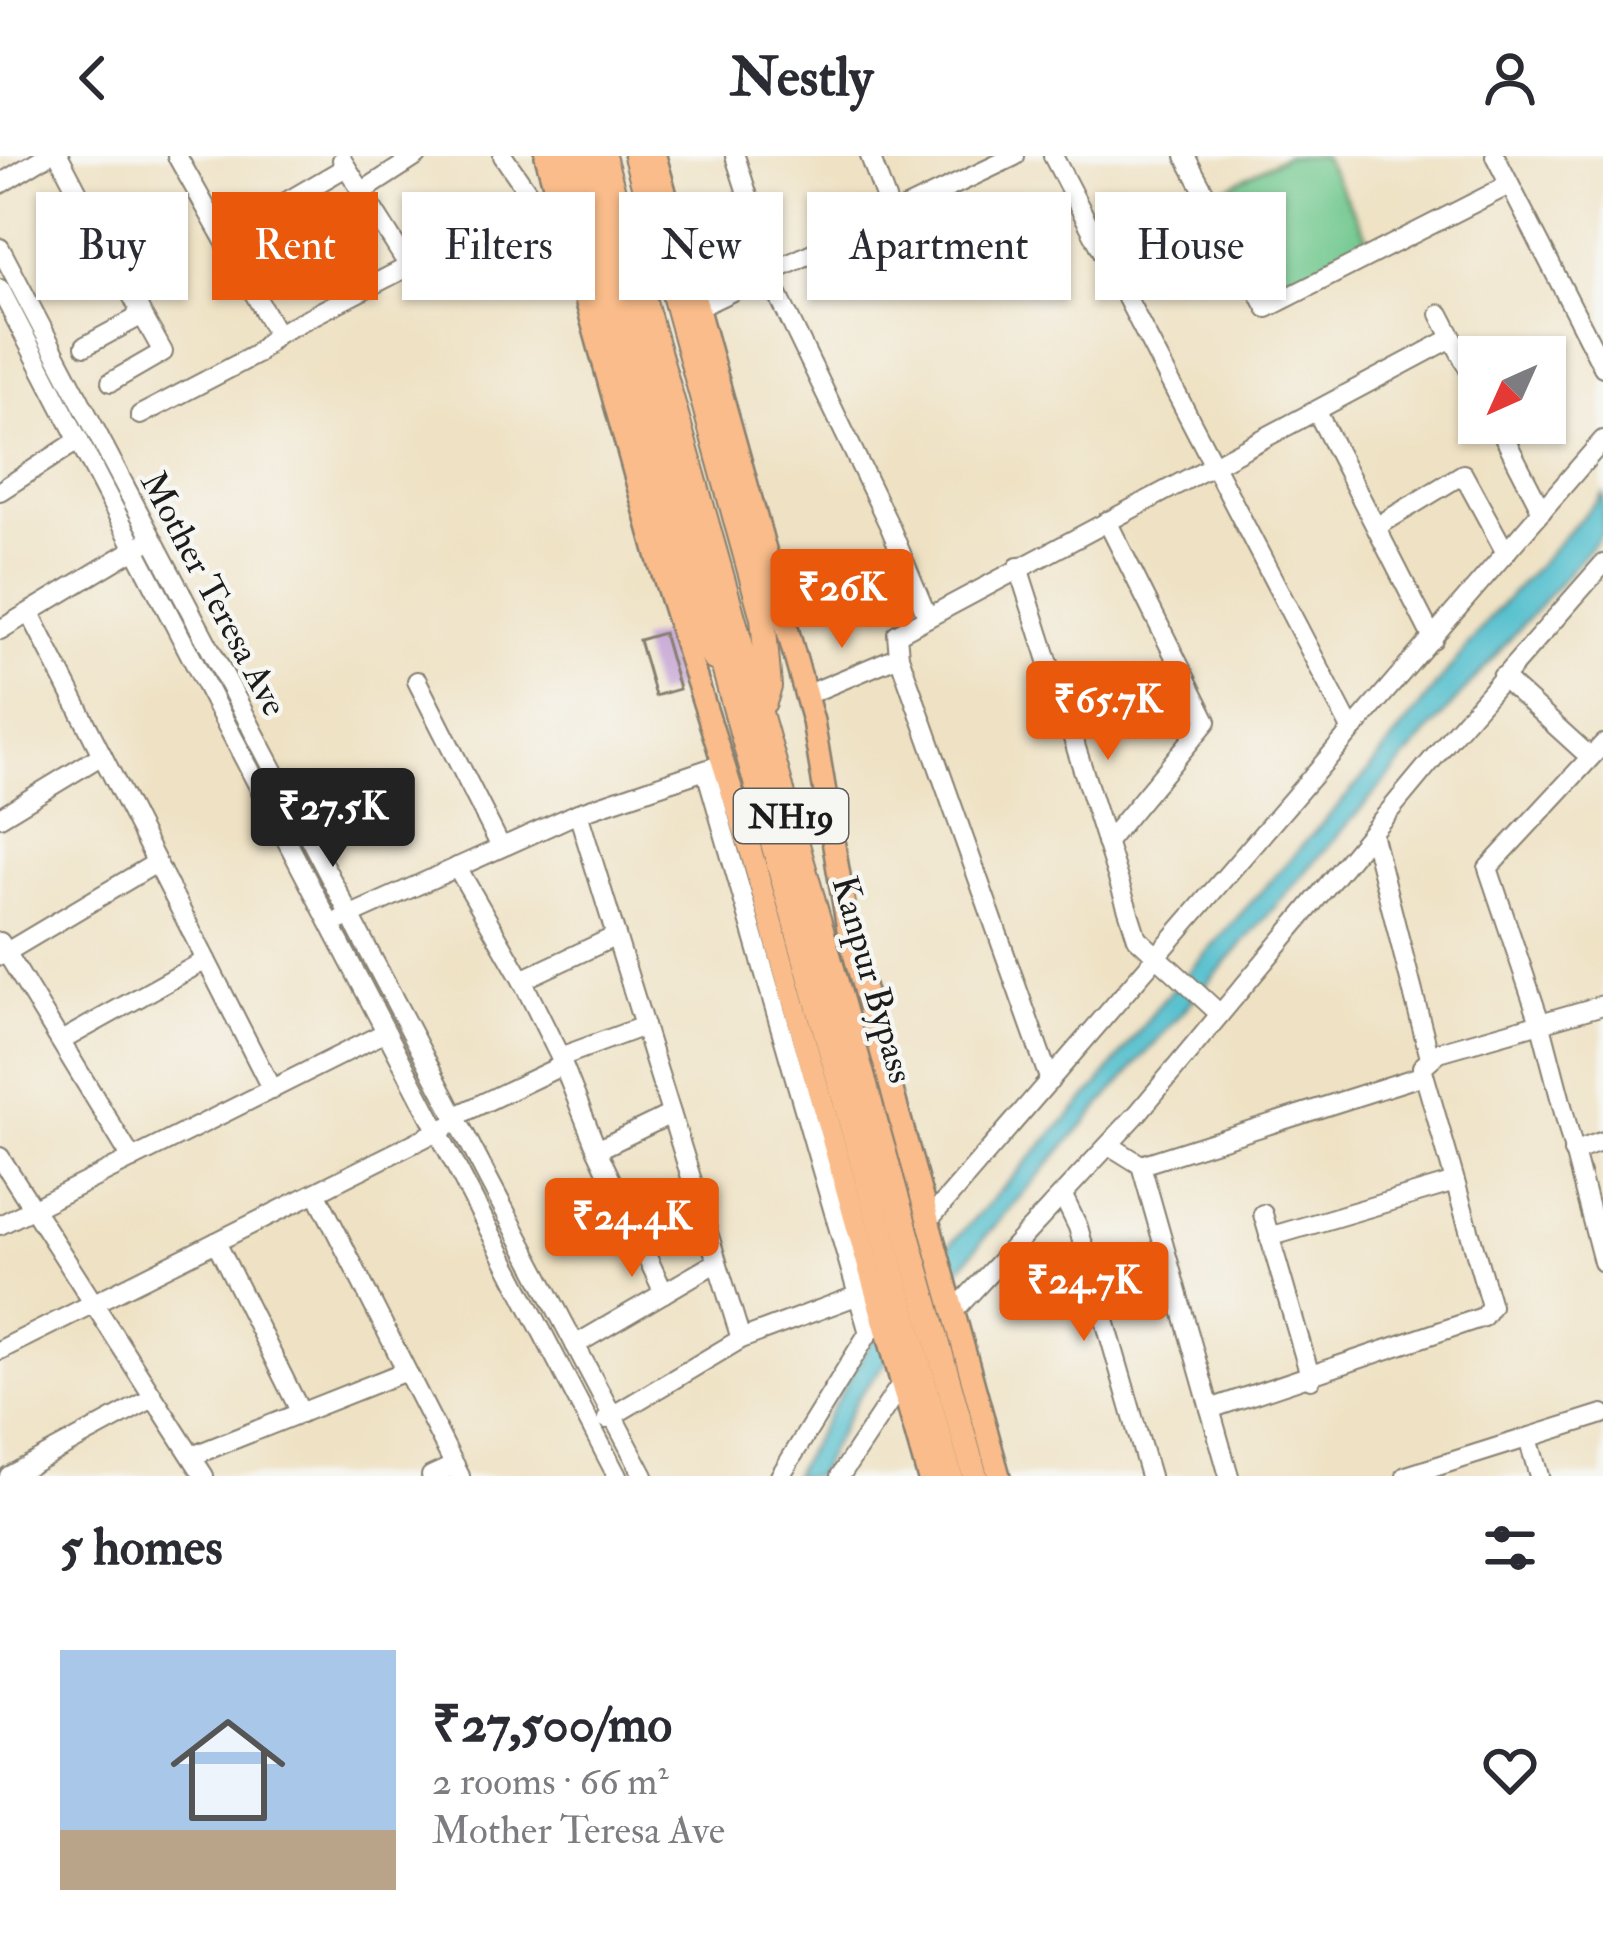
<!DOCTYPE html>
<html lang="en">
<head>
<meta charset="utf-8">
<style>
  :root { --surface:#fff; --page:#f2f2f3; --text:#2b2b33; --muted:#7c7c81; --accent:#ea580c }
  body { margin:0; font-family:"IM FELL Double Pica",serif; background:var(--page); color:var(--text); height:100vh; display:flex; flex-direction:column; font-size:45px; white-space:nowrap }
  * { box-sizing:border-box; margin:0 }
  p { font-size:39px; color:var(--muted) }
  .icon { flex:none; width:66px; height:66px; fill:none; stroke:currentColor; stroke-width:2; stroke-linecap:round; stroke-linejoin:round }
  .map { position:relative; height:1320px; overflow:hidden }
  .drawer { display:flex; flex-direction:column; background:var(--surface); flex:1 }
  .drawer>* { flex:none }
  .top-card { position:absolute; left:36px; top:36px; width:1533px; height:108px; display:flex; gap:24px }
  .needle { width:78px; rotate:225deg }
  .fabs { position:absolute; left:1458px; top:180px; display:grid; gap:24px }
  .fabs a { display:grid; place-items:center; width:108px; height:108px; border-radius:0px; background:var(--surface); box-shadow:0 3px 9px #0004; font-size:60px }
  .price { position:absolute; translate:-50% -102px; padding:0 27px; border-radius:12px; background:var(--accent); color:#fff; font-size:39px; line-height:78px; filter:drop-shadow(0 3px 6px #0008) }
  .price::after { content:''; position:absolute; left:50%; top:72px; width:36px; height:27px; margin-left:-18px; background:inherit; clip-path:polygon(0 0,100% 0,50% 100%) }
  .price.on { background:#222; color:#fff }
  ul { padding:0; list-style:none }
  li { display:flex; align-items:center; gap:36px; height:300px; padding:0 60px }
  li span { display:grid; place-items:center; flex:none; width:336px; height:240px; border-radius:0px; color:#555 }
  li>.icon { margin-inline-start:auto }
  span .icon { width:144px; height:144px; fill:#fffc; stroke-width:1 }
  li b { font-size:51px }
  h2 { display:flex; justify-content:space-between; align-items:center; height:144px; padding:0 60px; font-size:51px }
  .chip { padding:0 42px; border-radius:0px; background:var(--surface); box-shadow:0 3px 9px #0004; font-size:42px; line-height:108px }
  .chip.on { background:var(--accent); color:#fff }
  header { display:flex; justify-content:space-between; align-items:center; height:156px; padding:0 60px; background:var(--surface); font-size:54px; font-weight:700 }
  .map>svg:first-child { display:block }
</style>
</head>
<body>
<header><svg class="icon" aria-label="back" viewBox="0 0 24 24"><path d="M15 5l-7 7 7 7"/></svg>Nestly<svg class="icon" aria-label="person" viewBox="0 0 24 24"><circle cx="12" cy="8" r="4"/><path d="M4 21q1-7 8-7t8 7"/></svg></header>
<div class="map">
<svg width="1603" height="1320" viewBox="0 0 1603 1320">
  <rect width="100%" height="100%" fill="#f6f6f2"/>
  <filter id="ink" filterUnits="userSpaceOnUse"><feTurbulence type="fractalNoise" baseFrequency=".00833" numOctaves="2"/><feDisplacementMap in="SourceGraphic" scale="24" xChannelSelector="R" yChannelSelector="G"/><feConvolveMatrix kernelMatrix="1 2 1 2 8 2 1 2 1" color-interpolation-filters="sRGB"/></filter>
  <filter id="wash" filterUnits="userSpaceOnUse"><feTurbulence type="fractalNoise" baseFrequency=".004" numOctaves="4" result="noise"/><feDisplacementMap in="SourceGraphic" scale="48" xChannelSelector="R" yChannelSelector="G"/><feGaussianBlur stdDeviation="2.7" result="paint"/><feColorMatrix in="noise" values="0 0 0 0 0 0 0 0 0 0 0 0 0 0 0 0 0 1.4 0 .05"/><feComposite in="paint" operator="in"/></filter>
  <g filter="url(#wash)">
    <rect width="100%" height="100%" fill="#efe2c4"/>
    <polygon fill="#71c88e" stroke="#467255" stroke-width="3" points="1286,0 1323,0 1369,84 1272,138 1216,37"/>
    <polygon fill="#53bfcd" stroke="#386e74" stroke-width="3" points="1603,338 1603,377 984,1082 858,1241 816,1320 793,1320 868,1190 945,1094 1098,929 1159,849 1363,622 1494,457"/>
    <g id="blocks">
      <polygon fill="#be96cf" points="663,477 679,533 655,540 639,484"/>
    </g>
  </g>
  <g filter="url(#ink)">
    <use href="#blocks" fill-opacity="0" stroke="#867f70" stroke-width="3"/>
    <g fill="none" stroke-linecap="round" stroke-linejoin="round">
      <defs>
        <g id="minor">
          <polyline points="59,0 139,153 135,163 85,190"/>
          <polyline points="177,0 277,178 530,48 532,42 503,0"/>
          <polyline points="735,0 772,114"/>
          <polyline points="870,0 914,120"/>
          <polyline points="1053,0 1351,573"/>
          <polyline points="1185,0 1267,152 1509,29"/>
          <polyline points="1495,0 1603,211"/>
          <polyline points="342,4 410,112"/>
          <polyline points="0,28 46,0"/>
          <polyline points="363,35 417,0"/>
          <polyline points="224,82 346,11"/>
          <polyline points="0,92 644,1320"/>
          <polyline points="767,116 890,371 927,460"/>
          <polyline points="0,133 617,1320"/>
          <polyline points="699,151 1015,0"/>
          <polyline points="1440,158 1479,233"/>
          <polyline points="111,226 163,196 139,153"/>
          <polyline points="1317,256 1433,483"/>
          <polyline points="140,259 255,199 277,178"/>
          <polyline points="1497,267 1542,355"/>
          <polyline points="0,335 79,284"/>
          <polyline points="1376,371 1463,318 1506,397"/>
          <polyline points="1018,411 1137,782 1220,858"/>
          <polyline points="30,457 272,934"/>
          <polyline points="0,474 146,386"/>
          <polyline points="1502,521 1590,601"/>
          <polyline points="417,525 501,691"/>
          <polyline points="806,539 899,500"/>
          <polyline points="1603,588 1488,712 1541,869 1603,1106"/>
          <polyline points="706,615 869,1177"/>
          <polyline points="578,657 741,1183"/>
          <polyline points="0,661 102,599"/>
          <polyline points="1372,677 1430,902"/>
          <polyline points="1106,687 1207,565 1107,365"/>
          <polyline points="457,711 522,824 616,780"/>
          <polyline points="340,764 578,657 714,611"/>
          <polyline points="0,786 132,1003"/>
          <polyline points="0,800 156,707"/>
          <polyline points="522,824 560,901 644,870"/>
          <polyline points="61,885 206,804"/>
          <polyline points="560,901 597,994"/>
          <polyline points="1050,925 899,500 897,478 1452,182"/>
          <polyline points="454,961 563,909"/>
          <polyline points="1109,989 1141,1009 1229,1320"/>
          <polyline points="1573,996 1603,985"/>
          <polyline points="0,1001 204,1320"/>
          <polyline points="1141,1009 1424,919"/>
          <polyline points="317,1038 460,1320"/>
          <polyline points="1063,1040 1078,1071 1150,1320"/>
          <polyline points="1263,1058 1311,1223"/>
          <polyline points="927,1066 1603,284"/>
          <polyline points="0,1069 386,876"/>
          <polyline points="1269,1081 1455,1026"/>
          <polyline points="216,1086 301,1257"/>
          <polyline points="664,1137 597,994 671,958"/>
          <polyline points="954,1155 1138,957 1451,581 1603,408"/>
          <polyline points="575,1189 717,1106"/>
          <polyline points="0,1194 446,971"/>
          <polyline points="1210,1253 1483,1161 1491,1150 1422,911 1439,896 1603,849"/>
          <polyline points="607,1263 741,1183 856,1140"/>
          <polyline points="1528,1282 1539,1320"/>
          <polyline points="192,1300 406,1215"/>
          <polyline points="9,1320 153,1242"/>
          <polyline points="431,1320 455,1309"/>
          <polyline points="780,1320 874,1168"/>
          <polyline points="840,1320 901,1228"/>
          <polyline points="1406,1320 1603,1258"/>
        </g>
        <g id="major">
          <polyline points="546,0 658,402 750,692 928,1320"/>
          <polyline points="655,0 813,565 849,779 999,1320"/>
        </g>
        <g id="highway">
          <polyline points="562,0 694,467 714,502"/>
          <polyline points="581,0 950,1320"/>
          <polyline points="603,0 975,1320"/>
          <polyline points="636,0 763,462 769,531 764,546"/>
        </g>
      </defs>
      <use href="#minor" stroke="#867f70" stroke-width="22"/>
      <use href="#major" stroke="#867f70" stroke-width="26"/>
      <use href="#highway" stroke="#867f70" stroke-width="28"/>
      <use href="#minor" stroke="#fff" stroke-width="18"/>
      <use href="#major" stroke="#f9bc8a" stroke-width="21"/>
      <use href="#highway" stroke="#f9bc8a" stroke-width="24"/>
    </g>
  </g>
  <g text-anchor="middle" stroke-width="9" stroke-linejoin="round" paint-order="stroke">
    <rect fill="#f6f6f2" stroke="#5d5d5c" stroke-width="3" x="734" y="633" width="114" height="54" rx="9"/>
    <g font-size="33" font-weight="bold" fill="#1c1c1c">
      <text x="791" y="672">NH19</text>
    </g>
    <g font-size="36" fill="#1c1c1c" stroke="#f6f6f2">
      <text transform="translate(215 437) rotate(62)" y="13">Mother Teresa Ave</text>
      <text transform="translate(874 823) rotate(74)" y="13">Kanpur Bypass</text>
    </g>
  </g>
</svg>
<div class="fabs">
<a><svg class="needle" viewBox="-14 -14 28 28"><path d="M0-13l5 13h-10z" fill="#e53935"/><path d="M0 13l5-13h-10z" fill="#7c7c81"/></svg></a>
</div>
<b class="price" style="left:842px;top:495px">₹26K</b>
<b class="price" style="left:1108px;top:607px">₹65.7K</b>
<b class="price on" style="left:333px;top:714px">₹27.5K</b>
<b class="price" style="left:632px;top:1124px">₹24.4K</b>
<b class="price" style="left:1084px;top:1188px">₹24.7K</b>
<div class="top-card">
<a class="chip">Buy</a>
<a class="chip on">Rent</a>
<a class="chip">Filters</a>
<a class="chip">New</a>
<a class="chip">Apartment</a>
<a class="chip">House</a>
</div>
</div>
<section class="drawer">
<h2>5 homes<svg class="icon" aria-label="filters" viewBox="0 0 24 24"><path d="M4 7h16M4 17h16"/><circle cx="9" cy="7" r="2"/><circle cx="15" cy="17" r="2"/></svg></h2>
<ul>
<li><span style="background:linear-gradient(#a9c7e8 75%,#b9a48a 0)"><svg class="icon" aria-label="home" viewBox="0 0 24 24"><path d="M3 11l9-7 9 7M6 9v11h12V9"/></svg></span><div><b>₹27,500/mo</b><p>2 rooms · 66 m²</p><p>Mother Teresa Ave</p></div><svg class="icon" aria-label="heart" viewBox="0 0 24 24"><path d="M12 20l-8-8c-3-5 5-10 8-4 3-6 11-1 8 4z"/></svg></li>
</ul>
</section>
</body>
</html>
